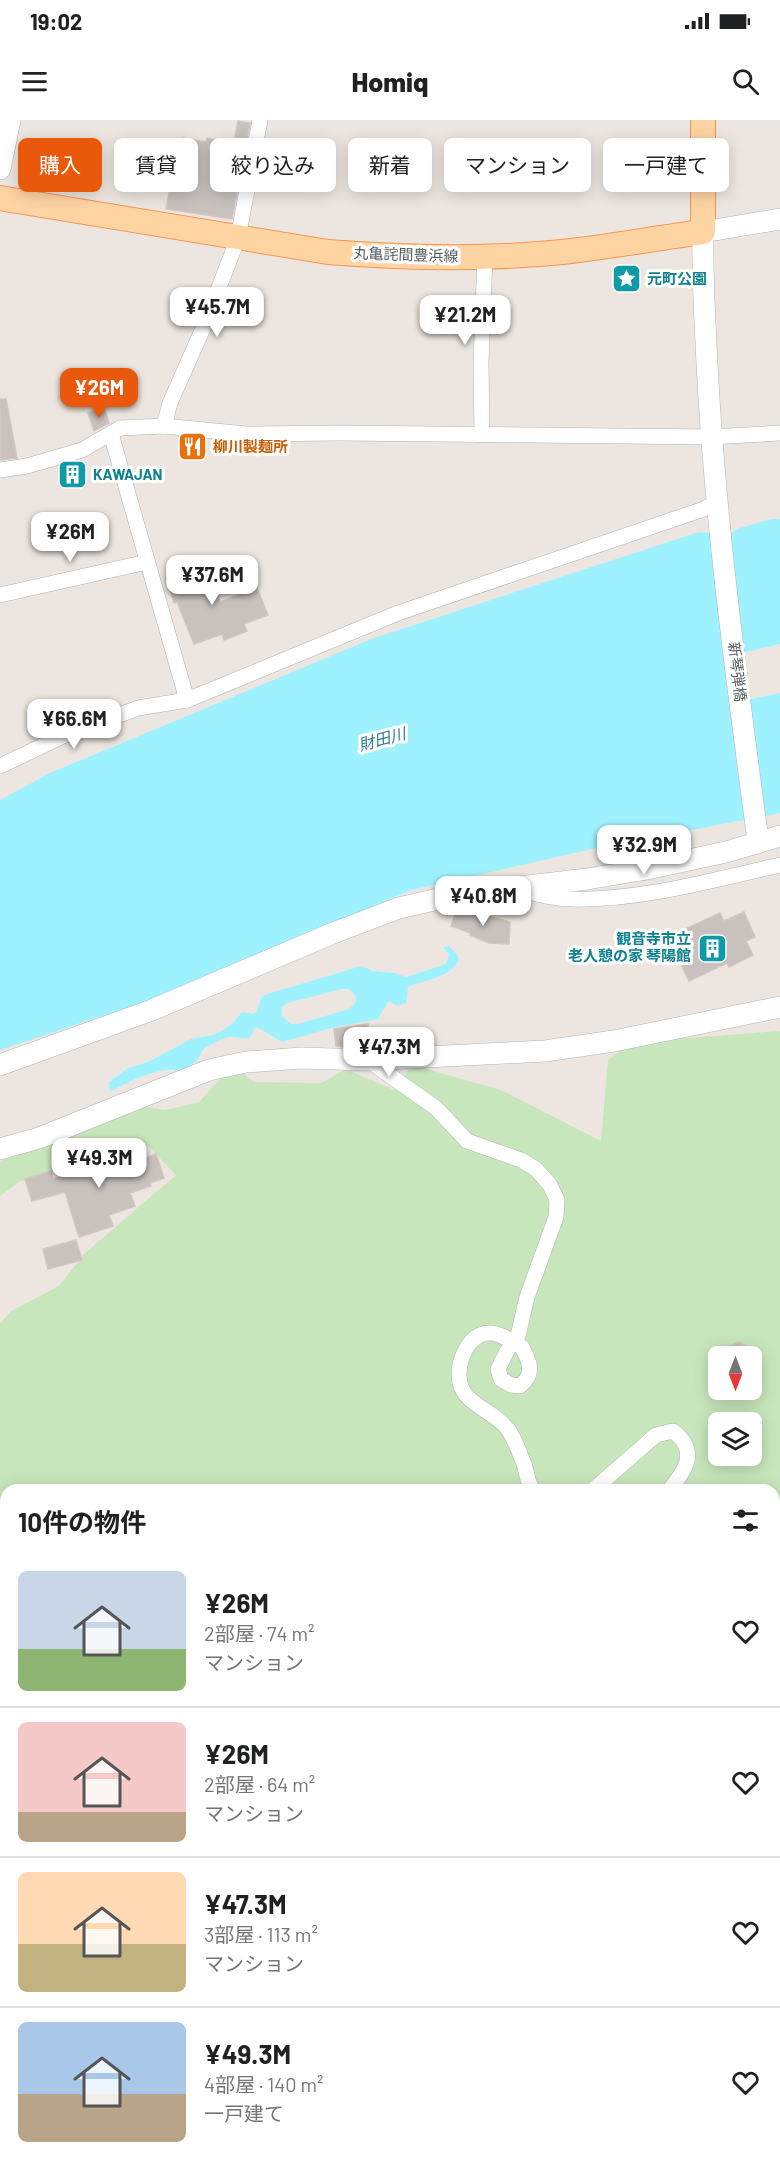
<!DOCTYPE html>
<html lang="ja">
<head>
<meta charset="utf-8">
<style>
  :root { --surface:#fff; --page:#f2f2f2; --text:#202124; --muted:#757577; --line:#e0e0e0; --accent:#ea580c }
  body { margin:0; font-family:Barlow,"Noto Sans JP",sans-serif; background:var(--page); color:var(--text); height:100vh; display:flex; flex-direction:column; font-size:22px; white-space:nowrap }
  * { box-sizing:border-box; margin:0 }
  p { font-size:20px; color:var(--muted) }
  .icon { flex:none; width:33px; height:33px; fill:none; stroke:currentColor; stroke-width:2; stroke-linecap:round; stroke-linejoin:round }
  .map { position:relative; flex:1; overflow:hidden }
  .side { position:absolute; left:0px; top:1364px; width:780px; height:686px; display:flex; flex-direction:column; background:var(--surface); border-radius:18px 18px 0 0; box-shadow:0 3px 15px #0003 }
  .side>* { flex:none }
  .banner { position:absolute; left:18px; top:18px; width:744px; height:54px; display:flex; gap:12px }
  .needle { width:39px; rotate:180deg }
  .tools { position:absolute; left:708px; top:1226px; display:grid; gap:12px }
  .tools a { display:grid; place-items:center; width:54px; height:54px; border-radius:9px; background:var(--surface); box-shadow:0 3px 15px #0003; font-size:30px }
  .price { position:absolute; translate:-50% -51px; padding:0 14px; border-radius:12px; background:#fff; color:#222; font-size:20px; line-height:39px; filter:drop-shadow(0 2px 3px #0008) }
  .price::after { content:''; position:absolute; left:50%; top:36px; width:18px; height:14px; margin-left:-9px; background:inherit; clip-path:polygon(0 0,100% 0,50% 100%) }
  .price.active { background:var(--accent); color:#fff }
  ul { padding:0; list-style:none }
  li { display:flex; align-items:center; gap:18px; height:150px; padding:0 18px }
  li+li { border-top:2px solid var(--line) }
  li span { display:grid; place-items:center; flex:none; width:168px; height:120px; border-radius:9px; color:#555 }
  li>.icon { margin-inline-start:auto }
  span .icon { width:72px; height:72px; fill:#fffc; stroke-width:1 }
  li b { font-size:26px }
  h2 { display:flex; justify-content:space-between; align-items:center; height:72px; padding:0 18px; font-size:26px }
  .tag { padding:0 21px; border-radius:9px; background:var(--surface); box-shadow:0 3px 15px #0003; font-size:21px; line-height:54px }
  .tag.active { background:var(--accent); color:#fff }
  .status { display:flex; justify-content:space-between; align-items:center; height:42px; padding:0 30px; background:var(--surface); direction:ltr }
  .status svg { height:16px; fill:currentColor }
  header { display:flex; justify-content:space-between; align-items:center; height:78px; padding:0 18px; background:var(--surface); font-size:27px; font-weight:800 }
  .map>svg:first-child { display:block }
</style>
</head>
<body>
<div class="status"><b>19:02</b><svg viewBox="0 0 49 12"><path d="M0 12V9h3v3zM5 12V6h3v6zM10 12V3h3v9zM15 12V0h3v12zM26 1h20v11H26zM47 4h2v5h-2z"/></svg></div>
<header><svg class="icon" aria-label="menu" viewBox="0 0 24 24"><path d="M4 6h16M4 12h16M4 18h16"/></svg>Homiq<svg class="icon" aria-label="search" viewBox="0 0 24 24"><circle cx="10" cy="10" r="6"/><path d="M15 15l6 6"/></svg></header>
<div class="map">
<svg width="780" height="2048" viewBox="0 0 780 2048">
  <rect width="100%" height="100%" fill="#ede6e0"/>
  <polygon fill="#dfd7d1" points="375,2043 485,2043 490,2048 369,2048"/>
  <g fill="#c8e6bb" fill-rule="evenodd">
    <path d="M780,911V1890L774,1898V1370H6V1601L0,1603V1203L11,1191L59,1166L84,1134L176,1055L147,1025L19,1062L0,1076V1041L145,987L165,990L199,982L223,956L241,952L254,962L321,963L346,949L394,970L412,945L501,970L601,1021L608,940L632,922ZM718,1236H752V1269H718ZM718,1302H752V1335H718Z"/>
    <polygon points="0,1847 6,1848 6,2043 350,2043 343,2048 0,2048"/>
    <polygon points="780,1901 780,2017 774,2016 774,1908"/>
    <polygon points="774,2021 780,2023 780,2048 518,2048 515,2043 774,2043"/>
  </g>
  <g fill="#9ef2ff" fill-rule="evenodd">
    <polygon points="772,399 780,399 780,507 738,511 746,580 780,573 780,693 588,730 411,770 152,879 0,930 0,680 50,653 374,518 699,412 727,415 740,408"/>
    <path d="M449,826L456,833L459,839C453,857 424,860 408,867L406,883L398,886L391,882H388L378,899L331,908L282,922L257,907L254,908C251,926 238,914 225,918C219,920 209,925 204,929C200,932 201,937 197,940C194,943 185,949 181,950C177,951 171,949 167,950C148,952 127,962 110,972L109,962L128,948L148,942L191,919L213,915L223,910L233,903L242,892L253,894L257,892L261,878L264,875L358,847L367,848L372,851L395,853L406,857L444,845L447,842L449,834L443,827ZM342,869H349L355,875L356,882L349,889L298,904H291L282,896V887L287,883Z"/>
  </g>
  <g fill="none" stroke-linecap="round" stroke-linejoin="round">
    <polyline stroke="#9ef2ff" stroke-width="27" points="709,527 780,510"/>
  </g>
  <g fill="#c8c1bd" stroke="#d2c6be" stroke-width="1.5">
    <polygon points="238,1 250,3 232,99 166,89 175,43 178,44 183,18 206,22 207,18 234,23"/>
    <polygon points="0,279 6,279 17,338 0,340"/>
    <polygon points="104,288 109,303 94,311 88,293"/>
    <polygon points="185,318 199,319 199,337 185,337"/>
    <polygon points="77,342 83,364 68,368 62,346"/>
    <polygon points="208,444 220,482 257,468 268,495 244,504 247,511 224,520 222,514 194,524 177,482 174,483 166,457"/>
    <polygon points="457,789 479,796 480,794 510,802 509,824 489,823 470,815 471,813 451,806"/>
    <polygon points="744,792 755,817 746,821 753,835 729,847 727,843 689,861 668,817 720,793 724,801"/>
    <polygon points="368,904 366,927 336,926 334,909"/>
    <polygon points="140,1030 143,1039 156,1034 164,1058 150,1063 151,1066 130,1073 135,1086 109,1095 113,1106 79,1117 65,1072 32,1081 25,1059 51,1051 53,1059"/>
    <polygon points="76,1120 82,1140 48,1149 43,1129"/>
    <polygon points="738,1222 746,1226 746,1236 731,1236 731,1226"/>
  </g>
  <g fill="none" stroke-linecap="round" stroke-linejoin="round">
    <defs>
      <g id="street">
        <polyline points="164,306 170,283 205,204 238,118 260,0"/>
        <polyline points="111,314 187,580"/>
        <polyline points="482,315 481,242 485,137"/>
        <polyline points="0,350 27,346 82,330 120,308 164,306 246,314 339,313 711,317 780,313"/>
        <polyline points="0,475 147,442"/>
        <polyline points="0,646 63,616 138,588 187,580 398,493 704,389 716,382"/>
        <path d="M520,770C536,774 553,779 570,779C640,781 712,760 780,745"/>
        <polyline points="368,940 436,988 467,1021 521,1040 536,1049 550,1065 557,1080 556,1097 527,1177 518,1216"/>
        <path d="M507,1231L498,1249L501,1259L511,1265L520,1266C535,1254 530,1242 522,1227C513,1222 499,1212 489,1213C467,1214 456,1244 460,1263C464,1285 500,1293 511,1314C516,1323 520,1334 524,1344C527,1352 527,1363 533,1370"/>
        <path d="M593,1370L656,1315L673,1311C699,1331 686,1350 669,1370"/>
        <polyline points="774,1839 780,1833"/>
        <polyline points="92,2048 95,2043"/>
        <polyline points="142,2048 146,2046 149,2048"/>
        <polyline points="302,2048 322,2043"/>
        <polyline points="356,2048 363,2043"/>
      </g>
      <g id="secondary">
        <polyline points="0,49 10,0"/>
        <path d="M758,721C737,562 715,403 707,243C705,199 702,156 703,112L780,99"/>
        <polyline points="0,945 152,890 333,813 399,788 460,774 587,759 647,749 726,732 780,716"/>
        <polyline points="0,1029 39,1018 209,950 246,942 301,938 368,940 545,931 614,921 780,887"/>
      </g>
      <path id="primary" d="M0,78L328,132C405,138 484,140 562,132C609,127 656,118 703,112V0"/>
    </defs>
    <use href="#street" stroke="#acb2b4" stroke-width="16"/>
    <use href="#secondary" stroke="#adb4b7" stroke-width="22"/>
    <use href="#primary" stroke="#f8954e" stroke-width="26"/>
    <use href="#street" stroke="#fff" stroke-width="15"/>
    <use href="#secondary" stroke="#fff" stroke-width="21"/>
    <use href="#primary" stroke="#ffd4a3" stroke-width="24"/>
  </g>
  <defs>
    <symbol id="sight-square" viewBox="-11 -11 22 22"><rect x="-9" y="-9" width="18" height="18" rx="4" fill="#0f9aa8" stroke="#fff"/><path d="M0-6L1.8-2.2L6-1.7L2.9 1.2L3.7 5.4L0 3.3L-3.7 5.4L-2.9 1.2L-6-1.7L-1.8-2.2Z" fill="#fff"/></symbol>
    <symbol id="restaurant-square" viewBox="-11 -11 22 22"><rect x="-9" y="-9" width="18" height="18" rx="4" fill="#e8710a" stroke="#fff"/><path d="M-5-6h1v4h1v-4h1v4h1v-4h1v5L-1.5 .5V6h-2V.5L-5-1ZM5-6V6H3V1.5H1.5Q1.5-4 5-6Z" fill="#fff"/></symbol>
    <symbol id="building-square" viewBox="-11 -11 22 22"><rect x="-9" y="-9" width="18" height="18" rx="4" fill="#0f9aa8" stroke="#fff"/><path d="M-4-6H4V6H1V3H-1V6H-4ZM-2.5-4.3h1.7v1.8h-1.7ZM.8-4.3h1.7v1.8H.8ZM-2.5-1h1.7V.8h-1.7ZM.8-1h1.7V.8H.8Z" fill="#fff"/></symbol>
  </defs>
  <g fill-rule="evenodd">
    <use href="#sight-square" x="610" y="142" width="33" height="33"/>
    <use href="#restaurant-square" x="176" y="310" width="33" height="33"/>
    <use href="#building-square" x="56" y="338" width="33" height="33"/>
    <use href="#building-square" x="696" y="812" width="33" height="33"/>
  </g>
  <g text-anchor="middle" stroke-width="6" stroke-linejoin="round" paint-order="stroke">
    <g font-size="15" fill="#596062" stroke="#fff">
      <text transform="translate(406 135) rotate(2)" y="5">丸亀詫間豊浜線</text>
      <text transform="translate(737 552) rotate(83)" y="5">新琴弾橋</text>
    </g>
    <g font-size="15" font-weight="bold" fill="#0d838f" stroke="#fff" text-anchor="start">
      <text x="647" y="164">元町公園</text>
      <text x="93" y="360">KAWAJAN</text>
      <text x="691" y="824" text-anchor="end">観音寺市立<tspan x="691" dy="17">老人憩の家 琴陽館</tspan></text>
    </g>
    <g font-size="15" font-weight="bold" fill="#c56008" stroke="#fff" text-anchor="start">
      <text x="213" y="332">柳川製麺所</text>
    </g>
    <g font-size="16" font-style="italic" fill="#2e7c91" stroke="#fff">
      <text transform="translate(382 619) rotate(-15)" y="6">財田川</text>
    </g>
  </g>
</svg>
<div class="tools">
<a><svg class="needle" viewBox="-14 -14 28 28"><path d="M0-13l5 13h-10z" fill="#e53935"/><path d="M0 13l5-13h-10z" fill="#757577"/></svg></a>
<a><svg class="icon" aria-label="layers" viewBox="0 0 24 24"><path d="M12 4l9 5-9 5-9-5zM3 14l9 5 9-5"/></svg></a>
</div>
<b class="price" style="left:217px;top:218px">¥45.7M</b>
<b class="price" style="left:465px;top:226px">¥21.2M</b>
<b class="price active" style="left:99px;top:299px">¥26M</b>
<b class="price" style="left:70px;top:443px">¥26M</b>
<b class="price" style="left:212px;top:486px">¥37.6M</b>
<b class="price" style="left:74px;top:630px">¥66.6M</b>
<b class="price" style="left:644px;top:756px">¥32.9M</b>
<b class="price" style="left:483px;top:807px">¥40.8M</b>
<b class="price" style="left:389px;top:958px">¥47.3M</b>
<b class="price" style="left:99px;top:1069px">¥49.3M</b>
<div class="banner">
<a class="tag active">購入</a>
<a class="tag">賃貸</a>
<a class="tag">絞り込み</a>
<a class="tag">新着</a>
<a class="tag">マンション</a>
<a class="tag">一戸建て</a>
</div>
<section class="side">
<h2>10件の物件<svg class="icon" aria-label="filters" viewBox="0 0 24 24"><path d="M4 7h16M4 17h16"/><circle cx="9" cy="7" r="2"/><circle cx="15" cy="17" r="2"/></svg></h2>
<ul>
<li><span style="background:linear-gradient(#c9d6e8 65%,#8fb573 0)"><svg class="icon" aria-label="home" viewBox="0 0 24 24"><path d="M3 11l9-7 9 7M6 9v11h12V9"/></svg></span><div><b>¥26M</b><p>2部屋 · 74 m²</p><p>マンション</p></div><svg class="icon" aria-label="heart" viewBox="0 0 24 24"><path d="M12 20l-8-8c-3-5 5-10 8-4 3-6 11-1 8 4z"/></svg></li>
<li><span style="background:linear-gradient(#f6c9c9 75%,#b9a48a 0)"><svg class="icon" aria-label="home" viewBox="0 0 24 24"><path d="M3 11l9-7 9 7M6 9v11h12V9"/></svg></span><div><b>¥26M</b><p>2部屋 · 64 m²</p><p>マンション</p></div><svg class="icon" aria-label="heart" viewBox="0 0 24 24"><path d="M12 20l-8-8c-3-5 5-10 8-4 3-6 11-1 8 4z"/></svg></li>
<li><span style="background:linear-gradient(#ffd9b3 60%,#c2b280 0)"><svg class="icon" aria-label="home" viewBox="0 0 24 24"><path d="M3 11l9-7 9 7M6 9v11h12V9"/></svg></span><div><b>¥47.3M</b><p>3部屋 · 113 m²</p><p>マンション</p></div><svg class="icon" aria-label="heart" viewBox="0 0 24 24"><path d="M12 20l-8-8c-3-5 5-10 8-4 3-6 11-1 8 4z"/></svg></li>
<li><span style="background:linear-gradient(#a9c7e8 60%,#b9a48a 0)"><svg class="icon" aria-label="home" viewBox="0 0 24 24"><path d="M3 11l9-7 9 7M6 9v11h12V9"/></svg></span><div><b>¥49.3M</b><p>4部屋 · 140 m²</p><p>一戸建て</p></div><svg class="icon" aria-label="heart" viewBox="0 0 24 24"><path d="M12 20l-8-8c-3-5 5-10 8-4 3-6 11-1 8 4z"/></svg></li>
</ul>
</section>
</div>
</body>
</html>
